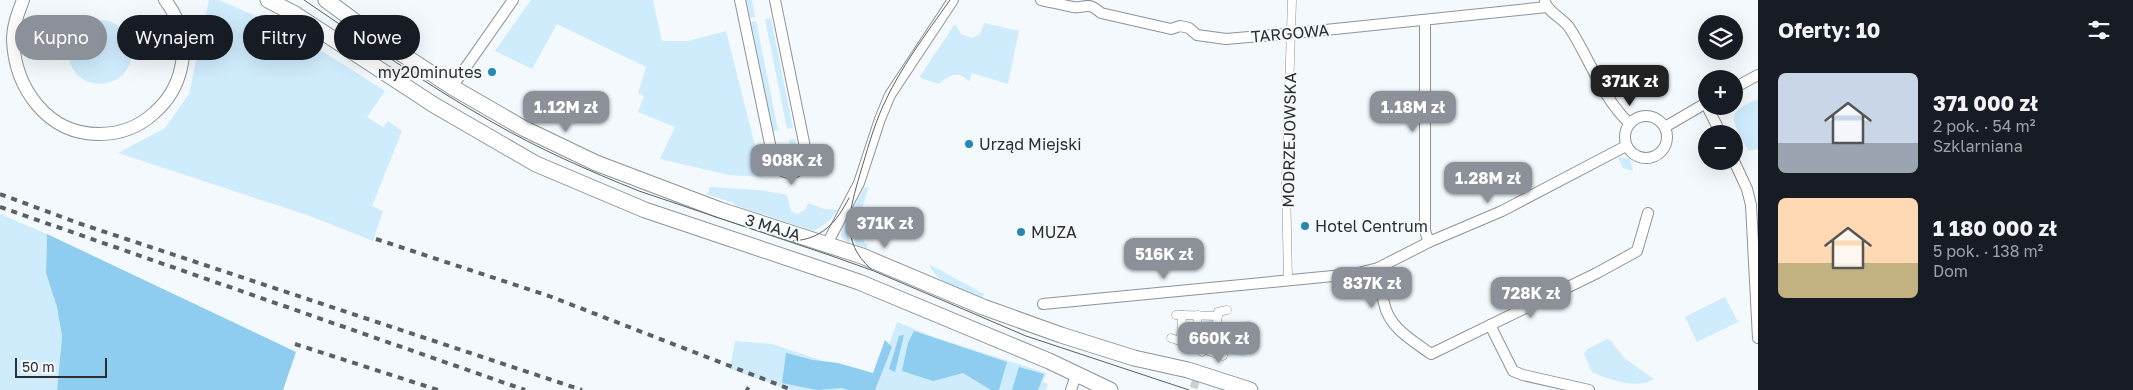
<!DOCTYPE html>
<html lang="pl">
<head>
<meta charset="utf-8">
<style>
  :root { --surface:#171b24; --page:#20242c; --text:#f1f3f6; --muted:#9ea1a6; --accent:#8c9099 }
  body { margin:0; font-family:"Golos Text",sans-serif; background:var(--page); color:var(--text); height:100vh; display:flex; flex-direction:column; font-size:19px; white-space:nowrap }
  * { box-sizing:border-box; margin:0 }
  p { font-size:16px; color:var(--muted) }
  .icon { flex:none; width:28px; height:28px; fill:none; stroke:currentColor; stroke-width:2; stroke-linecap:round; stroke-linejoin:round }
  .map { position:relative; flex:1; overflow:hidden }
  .sheet { display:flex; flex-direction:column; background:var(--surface); width:375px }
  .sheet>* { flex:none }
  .top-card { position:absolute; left:15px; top:15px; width:475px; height:45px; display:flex; gap:10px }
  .buttons { position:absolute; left:1698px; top:15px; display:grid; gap:10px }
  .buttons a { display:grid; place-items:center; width:45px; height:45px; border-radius:50%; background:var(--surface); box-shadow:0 5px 20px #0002; font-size:25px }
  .scale { position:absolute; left:15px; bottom:12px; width:92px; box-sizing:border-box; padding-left:5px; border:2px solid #2c2e2f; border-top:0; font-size:14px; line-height:18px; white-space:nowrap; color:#2c2e2f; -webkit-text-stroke:4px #f3f9fc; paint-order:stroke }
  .price { position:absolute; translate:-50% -42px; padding:0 11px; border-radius:10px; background:var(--accent); color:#fff; font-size:16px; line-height:32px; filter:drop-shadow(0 1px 2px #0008) }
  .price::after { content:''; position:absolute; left:50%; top:30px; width:15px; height:11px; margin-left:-8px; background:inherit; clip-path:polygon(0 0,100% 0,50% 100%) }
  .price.current { background:#222; color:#fff }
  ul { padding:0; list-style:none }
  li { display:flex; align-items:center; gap:15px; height:125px; padding:0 20px }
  li span { display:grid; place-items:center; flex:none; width:140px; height:100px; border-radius:8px; color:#555 }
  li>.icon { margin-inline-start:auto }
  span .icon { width:60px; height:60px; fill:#fffc; stroke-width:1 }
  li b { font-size:21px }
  h2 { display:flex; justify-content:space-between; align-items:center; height:60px; padding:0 20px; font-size:21px }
  .chip { padding:0 18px; border-radius:22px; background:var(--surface); box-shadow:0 5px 20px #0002; font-size:18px; line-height:45px }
  .chip.current { background:var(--accent); color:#fff }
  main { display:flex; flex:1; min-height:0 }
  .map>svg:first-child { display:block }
</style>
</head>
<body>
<main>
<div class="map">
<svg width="1758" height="390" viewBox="0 0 1758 390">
  <rect width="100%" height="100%" fill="#f3f9fc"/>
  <g fill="#cfecfd">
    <polygon points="209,0 219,0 292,32 385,91 367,117 383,127 388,121 402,131 372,206 383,211 373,241 310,216 118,153 165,128 189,94"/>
    <polygon points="531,0 653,0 662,41 688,41 726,31 763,177 729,175 660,159 675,127 638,112 644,96 638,93 646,67 557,24 532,69 495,51"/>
    <polygon points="746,0 752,0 755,17 750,18"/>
    <polygon points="771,18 793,128 787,129 765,19"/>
    <circle cx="100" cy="52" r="32"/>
    <polygon points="756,21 778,130 772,132 750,22"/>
    <path d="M984,23L1019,31L1008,84L972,73L969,81C957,70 950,75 939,84L921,78L920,76L955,24L961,34L972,38L980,34Z"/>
    <path d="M1758,99V149L1749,151C1744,142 1727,120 1737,111C1742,106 1751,102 1758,99Z"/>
    <polygon points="795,139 796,156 792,156 789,140"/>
    <polygon points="1618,157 1630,159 1633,171 1623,168"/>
    <polygon points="869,186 862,209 858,211 853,209 864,188"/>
    <polygon points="709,187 759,190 787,195 791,211 797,214 806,209 808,203 824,209 838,210 829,221 814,231 734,205 734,203 706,194 709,192"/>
    <polygon points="0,214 47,234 46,273 57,307 62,337 57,390 0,390"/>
    <polygon points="852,216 860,221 861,235 865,244 867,243 868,245 866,249 857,247 853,234"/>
    <polygon points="846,220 850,245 841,236 841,230"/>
    <path d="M929,264L984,294L982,298C961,290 939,286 929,264Z"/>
    <polygon points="1725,297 1738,322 1697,342 1685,317"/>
    <polygon points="1213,320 1211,332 1202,333 1204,321"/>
    <polygon points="1250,320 1252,335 1247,342 1245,357 1225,352 1227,342 1235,343 1234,344 1239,346 1241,342 1236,339 1235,342 1228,341 1228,331 1239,325 1239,323"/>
    <polygon points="897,322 934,337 1046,373 1043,382 1048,384 1046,390 790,390 730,369 735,341 772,344 877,379"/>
    <path d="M1607,339L1611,341L1624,358L1654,379C1637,390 1610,380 1592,372L1584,354L1587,349Z"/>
  </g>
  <g fill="#8ecdef">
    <polygon points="47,234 296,352 283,390 57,390 62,337 57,307 46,273"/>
    <polygon points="914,331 1007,362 999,390 991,390 963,373 933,381 902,371 908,343"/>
    <polygon points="904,335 895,372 889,369 899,336"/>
    <polygon points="885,340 892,347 875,390 849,390 842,388 817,390 782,383 786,353 813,360 838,363 873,373"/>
    <polygon points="1019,367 1044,374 1038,390 1012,390"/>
  </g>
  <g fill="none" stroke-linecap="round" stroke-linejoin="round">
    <polyline stroke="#cbd0d3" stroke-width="8" stroke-dasharray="8 4" stroke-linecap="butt" points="1191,383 1200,386"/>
    <defs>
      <g id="pedestrian">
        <polyline points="1288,281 1286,182 1292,0"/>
        <polyline points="1176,315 1182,315 1181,341"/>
        <polyline points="1182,315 1218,316"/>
        <polyline points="1181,336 1205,337"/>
        <polyline points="1196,336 1198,315"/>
        <polyline points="1171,338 1203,349 1202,352"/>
        <polyline points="1223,356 1203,349 1205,337 1216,336 1218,312 1227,310"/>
      </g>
      <g id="minor">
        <path d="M740,0L774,163C781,173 791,176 801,169L807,157L775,0"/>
        <path d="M1041,0C1051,2 1062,5 1073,7C1087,9 1086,0 1101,13L1171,29L1180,26L1189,28L1197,35L1226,39L1306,32L1547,7"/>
        <path d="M1545,2C1548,12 1562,18 1569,27C1590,59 1601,96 1629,123"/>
        <polyline points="1425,20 1425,231 1429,242"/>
        <polyline points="452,87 513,0"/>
        <polyline points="1734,88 1758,75"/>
        <polyline points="1707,106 1721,134"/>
        <circle cx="1646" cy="137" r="21"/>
        <polyline points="1665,127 1706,103"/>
        <polyline points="1734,161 1747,189 1751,205 1758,338"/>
        <polyline points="827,244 859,183 880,119 890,95 953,0"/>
        <path d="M1378,268C1381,280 1381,292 1384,303C1389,328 1412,340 1431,354L1597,273L1637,251L1648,213"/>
        <polyline points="1043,304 1354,274 1378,268 1429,242 1502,211 1626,146"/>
        <polyline points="1490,325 1513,371 1523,375 1589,390"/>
        <polyline points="1071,390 1076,375"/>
      </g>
      <path id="tertiary" d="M23,0C18,13 13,26 13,40C15,88 47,134 99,134C120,134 139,127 154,113C168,101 177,86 181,68C187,44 180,19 165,0"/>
      <g id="secondary">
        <polyline points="268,0 295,14 434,105 536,164 645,210 859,282 1049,361 1110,390"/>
        <polyline points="326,0 376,37 452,87 523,128 596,163 720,210 862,256 983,307 1061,335 1134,358 1188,370 1250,390"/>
      </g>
    </defs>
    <use href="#pedestrian" stroke="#8e9396" stroke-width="9"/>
    <use href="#minor" stroke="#8e9396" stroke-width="12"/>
    <use href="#tertiary" stroke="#8e9396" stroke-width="14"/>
    <use href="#secondary" stroke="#8e9396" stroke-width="17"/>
    <use href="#pedestrian" stroke="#fff" stroke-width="8"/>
    <use href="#minor" stroke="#fff" stroke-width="10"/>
    <use href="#tertiary" stroke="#fff" stroke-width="12"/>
    <use href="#secondary" stroke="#fff" stroke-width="15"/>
    <g stroke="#5d6062" stroke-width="1">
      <path d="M304,0C366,42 427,85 492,122C539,149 589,171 639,191L829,255L874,271L1026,336L1189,390"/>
      <path d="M793,241C822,239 836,223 849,198"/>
      <path d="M871,269C839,241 850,209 860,174C867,151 873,128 883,106C900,68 926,34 950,0"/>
    </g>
    <g stroke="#5d6062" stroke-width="4" stroke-dasharray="6 6" stroke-linecap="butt">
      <polyline points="0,194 78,223 582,390"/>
      <polyline points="0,207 525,390"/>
      <polyline points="376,239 549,296 792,390"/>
      <polyline points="295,344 438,390"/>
      <polyline points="746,388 749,390"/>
    </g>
  </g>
  <g fill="#2788b3" stroke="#f3f9fc" stroke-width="2">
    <circle cx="492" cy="72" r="5"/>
    <circle cx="969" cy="144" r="5"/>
    <circle cx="1305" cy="226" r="5"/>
    <circle cx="1021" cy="232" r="5"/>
  </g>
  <g text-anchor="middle" stroke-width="4" stroke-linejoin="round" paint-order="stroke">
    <g font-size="16" fill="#2c2e2f" stroke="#f3f9fc">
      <text transform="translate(1290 33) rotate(-5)" y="6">TARGOWA</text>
      <text transform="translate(1289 140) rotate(-89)" y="6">MODRZEJOWSKA</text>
      <text transform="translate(773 227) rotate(17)" y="6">3 MAJA</text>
    </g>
    <g font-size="16" fill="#2c2e2f" stroke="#f3f9fc" text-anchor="start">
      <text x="482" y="78" text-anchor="end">my20minutes</text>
      <text x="979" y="150">Urząd Miejski</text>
      <text x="1315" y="232">Hotel Centrum</text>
      <text x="1031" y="238">MUZA</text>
    </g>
  </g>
</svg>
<div class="buttons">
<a><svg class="icon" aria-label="layers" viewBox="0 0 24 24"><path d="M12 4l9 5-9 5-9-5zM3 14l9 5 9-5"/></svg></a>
<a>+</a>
<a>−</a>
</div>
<div class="scale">50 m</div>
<b class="price current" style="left:1630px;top:107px">371K zł</b>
<b class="price" style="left:566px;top:133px">1.12M zł</b>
<b class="price" style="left:1413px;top:133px">1.18M zł</b>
<b class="price" style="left:792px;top:186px">908K zł</b>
<b class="price" style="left:1488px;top:204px">1.28M zł</b>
<b class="price" style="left:885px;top:249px">371K zł</b>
<b class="price" style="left:1164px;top:280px">516K zł</b>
<b class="price" style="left:1372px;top:309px">837K zł</b>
<b class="price" style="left:1531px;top:319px">728K zł</b>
<b class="price" style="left:1219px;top:364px">660K zł</b>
<div class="top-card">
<a class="chip current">Kupno</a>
<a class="chip">Wynajem</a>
<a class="chip">Filtry</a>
<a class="chip">Nowe</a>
</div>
</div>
<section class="sheet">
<h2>Oferty: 10<svg class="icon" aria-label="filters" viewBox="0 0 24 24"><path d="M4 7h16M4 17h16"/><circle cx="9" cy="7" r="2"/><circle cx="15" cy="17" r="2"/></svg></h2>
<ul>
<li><span style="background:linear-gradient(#c9d6e8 70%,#9aa5b1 0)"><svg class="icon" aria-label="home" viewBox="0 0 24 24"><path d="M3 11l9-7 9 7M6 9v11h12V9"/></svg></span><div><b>371 000 zł</b><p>2 pok. · 54 m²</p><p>Szklarniana</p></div></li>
<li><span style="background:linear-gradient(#ffd9b3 65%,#c2b280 0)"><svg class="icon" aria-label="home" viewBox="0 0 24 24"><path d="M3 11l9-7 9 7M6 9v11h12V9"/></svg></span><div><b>1 180 000 zł</b><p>5 pok. · 138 m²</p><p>Dom</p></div></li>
</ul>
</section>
</main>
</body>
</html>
